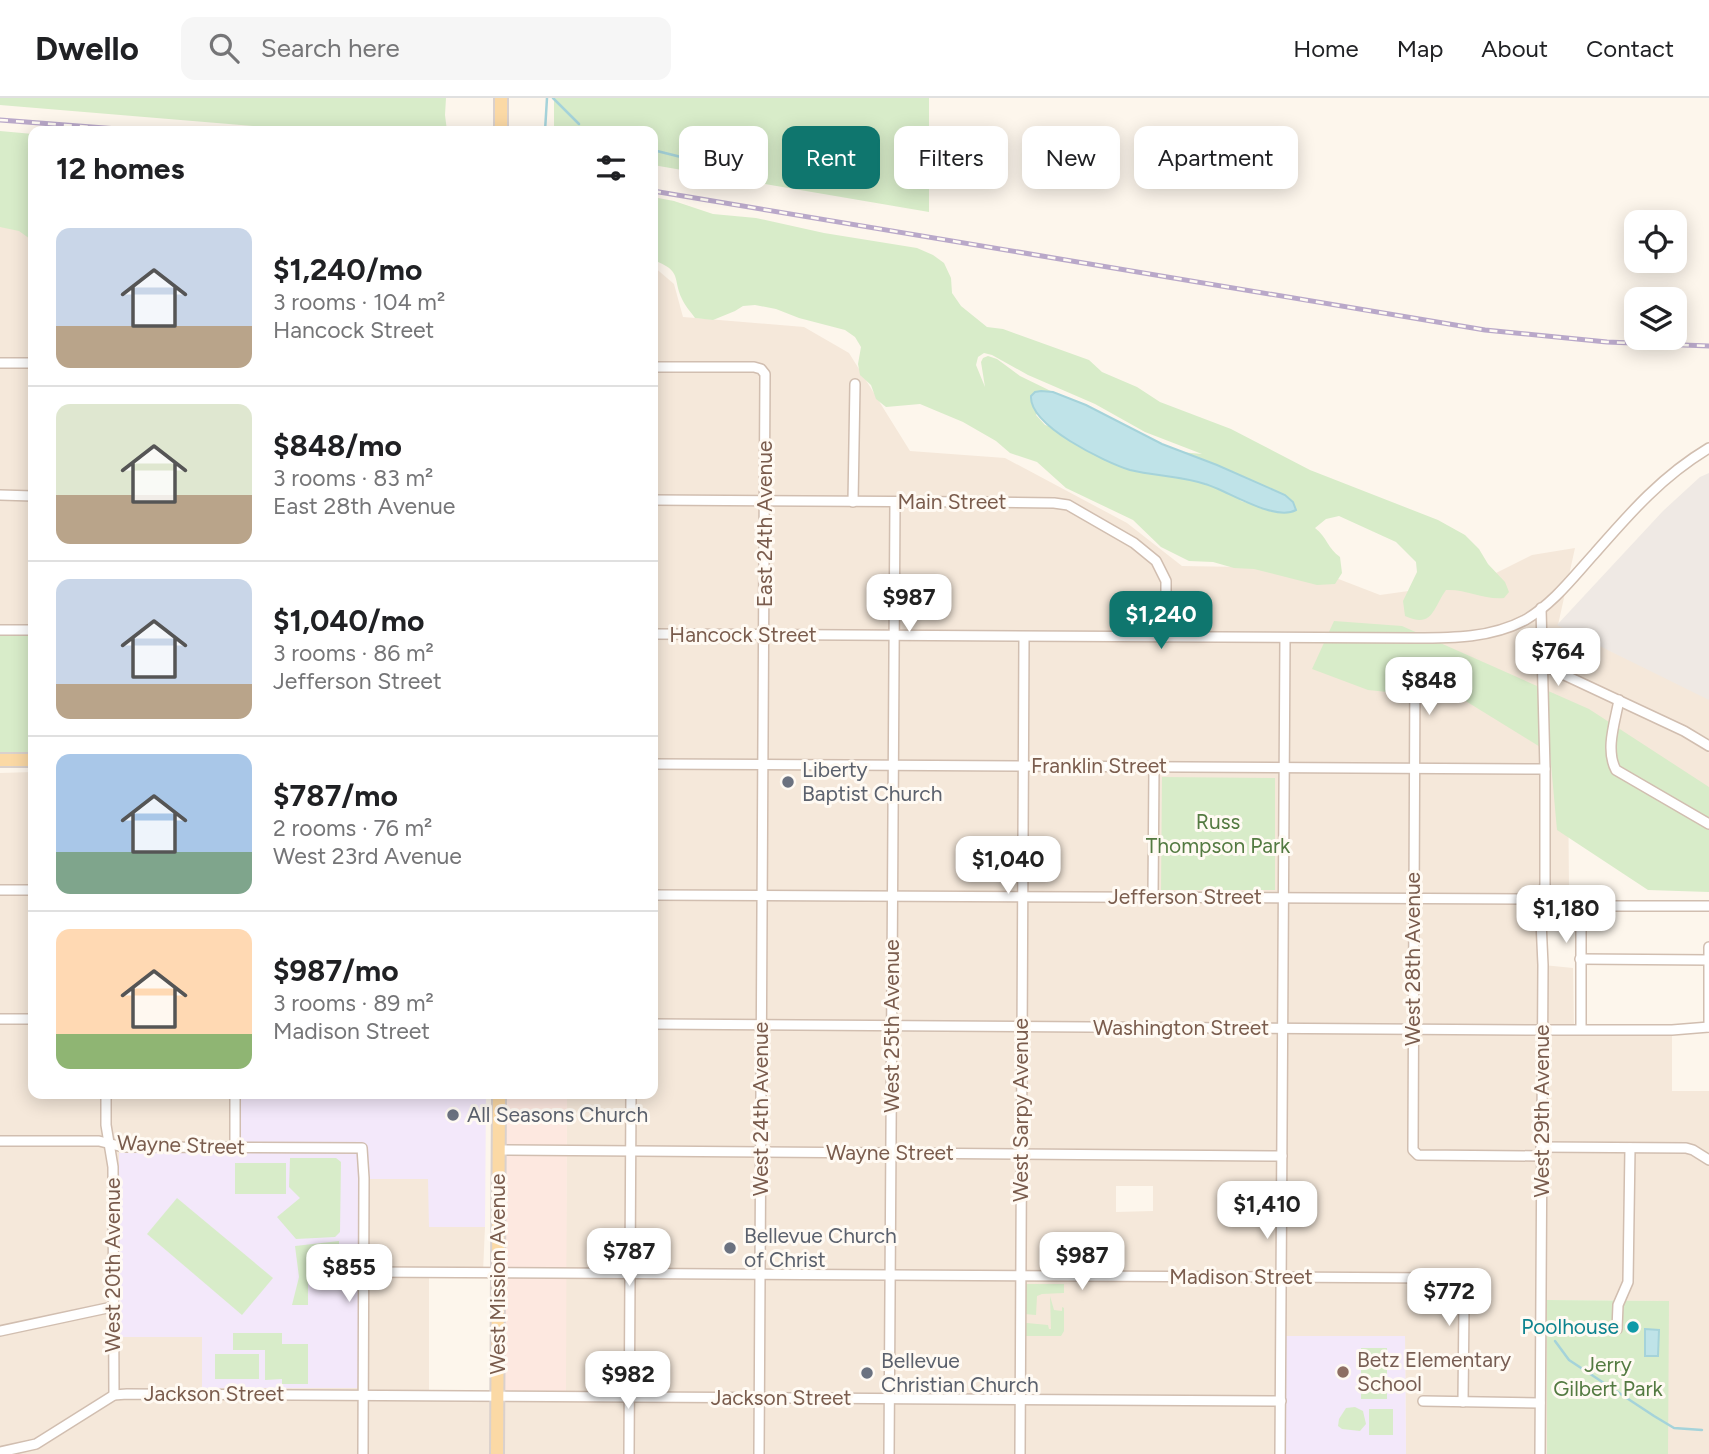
<!DOCTYPE html>
<html lang="en">
<head>
<meta charset="utf-8">
<style>
  :root { --surface:#fff; --page:#f6f6f6; --text:#202124; --muted:#757577; --line:#e0e0e0; --accent:#0f766e }
  body { margin:0; font-family:Figtree,sans-serif; background:var(--page); color:var(--text); height:100vh; display:flex; flex-direction:column; font-size:26px; white-space:nowrap }
  * { box-sizing:border-box; margin:0 }
  p { font-size:23px; color:var(--muted) }
  .icon { flex:none; width:38px; height:38px; fill:none; stroke:currentColor; stroke-width:2; stroke-linecap:round; stroke-linejoin:round }
  .map { position:relative; flex:1; overflow:hidden }
  .side { position:absolute; left:28px; top:28px; width:630px; height:973px; display:flex; flex-direction:column; background:var(--surface); border-radius:14px; box-shadow:0 4px 18px #0003 }
  .side>* { flex:none }
  .top-card { position:absolute; left:679px; top:28px; width:665px; height:63px; display:flex; gap:14px }
  .buttons { position:absolute; left:1624px; top:112px; display:grid; gap:14px }
  .buttons a { display:grid; place-items:center; width:63px; height:63px; border-radius:14px; background:var(--surface); box-shadow:0 4px 18px #0003; font-size:35px }
  .price { position:absolute; translate:-50% -60px; padding:0 16px; border-radius:14px; background:#fff; color:#222; font-size:23px; line-height:46px; filter:drop-shadow(0 2px 4px #0008) }
  .price::after { content:''; position:absolute; left:50%; top:42px; width:21px; height:16px; margin-left:-10px; background:inherit; clip-path:polygon(0 0,100% 0,50% 100%) }
  .price.current { background:var(--accent); color:#fff }
  ul { padding:0; list-style:none }
  li { display:flex; align-items:center; gap:21px; height:175px; padding:0 28px }
  li+li { border-top:2px solid var(--line) }
  li span { display:grid; place-items:center; flex:none; width:196px; height:140px; border-radius:14px; color:#555 }
  li>.icon { margin-inline-start:auto }
  span .icon { width:84px; height:84px; fill:#fffc; stroke-width:1 }
  li b { font-size:30px }
  h2 { display:flex; justify-content:space-between; align-items:center; height:84px; padding:0 28px; font-size:30px }
  .pill { padding:0 24px; border-radius:14px; background:var(--surface); box-shadow:0 4px 18px #0003; font-size:24px; line-height:63px }
  .pill.current { background:var(--accent); color:#fff }
  header { display:flex; align-items:center; gap:42px; box-sizing:border-box; height:98px; padding:0 35px; background:var(--surface); border-bottom:2px solid var(--line) }
  header strong { font-size:33px }
  nav { display:flex; gap:38px; margin-inline-start:auto; font-size:24px }
  .search { width:490px; height:63px; background:var(--page); display:flex; align-items:center; gap:18px; box-sizing:border-box; padding:0 24px; border-radius:14px; color:var(--muted); font-size:26px }
  .map>svg:first-child { display:block }
</style>
</head>
<body>
<header>
<strong>Dwello</strong>
<div class="search"><svg class="icon" aria-label="search" viewBox="0 0 24 24"><circle cx="10" cy="10" r="6"/><path d="M15 15l6 6"/></svg>Search here</div>
<nav><a>Home</a><a>Map</a><a>About</a><a>Contact</a></nav>
</header>
<div class="map">
<svg width="1709" height="1356" viewBox="0 0 1709 1356">
  <rect width="100%" height="100%" fill="#fdf6ec"/>
  <g fill="#f5e8da" fill-rule="evenodd">
    <polygon points="0,120 33,127 33,532 0,532"/>
    <path d="M653,168L674,186L683,219L804,229L849,255L910,353L1005,360L1127,425L1182,468L1310,470L1380,497L1480,483L1532,457L1575,450L1558,527L1709,601V777L1568,680L1569,792L1545,788L1543,867L1573,870L1574,931L1672,932V993H1709V1356H1668V1203L1548,1202L1547,1356H1406L1405,1238L1280,1356H0V675L33,674V996H235V1050L119,1055L202,1239V1289L364,1080H429V1129H485L483,1174H429V1297L565,1298L567,996H653ZM1116,1088H1153V1113L1116,1114Z"/>
  </g>
  <polygon fill="#fde8e0" points="500,996 567,996 566,1298 504,1292"/>
  <polygon fill="#efe9e4" points="1709,375 1709,602 1557,527 1663,413 1700,379"/>
  <g fill="#f3e8fa">
    <polygon points="241,996 486,996 485,1129 429,1129 428,1081 364,1081 363,1290 202,1290 202,1239 119,1239 119,1055 240,1055"/>
    <polygon points="1281,1238 1405,1238 1406,1356 1280,1356"/>
  </g>
  <g fill="#d8ecc9" fill-rule="evenodd">
    <polygon points="0,0 446,0 445,17 447,33 314,33 0,7"/>
    <polygon points="554,0 929,0 929,114 653,67 653,33 554,33"/>
    <polygon points="0,33 33,36 33,143 19,133 0,129"/>
    <path d="M653,99L674,103L713,116L756,120L824,135L917,150L933,157L944,165L951,180L952,195L961,208L987,229L1003,231L1089,262L1102,274L1137,289L1160,304L1231,331L1310,372L1438,422L1465,437L1479,451L1488,466L1505,484L1509,494L1504,500C1484,502 1467,491 1446,492C1433,510 1433,531 1405,518L1403,503L1417,474L1416,464L1396,444L1339,418L1326,421L1315,430C1327,439 1328,451 1340,459L1342,475L1335,486L1317,487L1254,471L1234,470L1213,464L1189,463L1161,449L1133,422L1066,390L1037,364L1010,355L996,343L963,324L920,306L886,309L876,301L871,287L860,277L858,266L861,249L855,239L845,232L799,220L776,211L755,207L743,208L735,213L713,222L695,220C691,214 685,208 682,201C672,180 683,173 653,162ZM984,255L992,257L1028,277L1095,306L1145,334L1202,356L1181,354L1217,367L1237,377L1273,413L1241,403L1235,396L1070,334L1045,327L1036,317L1053,294L1059,297L1020,278L997,261L988,258L983,260L981,264L985,289L976,267L978,259Z"/>
    <polygon points="1334,523 1402,528 1589,611 1709,689 1709,794 1648,792 1557,732 1550,655 1464,602 1368,592 1312,571"/>
    <rect x="0" y="532" width="33" height="122"/>
    <polygon points="1162,679 1275,680 1275,792 1161,792"/>
    <polygon points="290,1060 336,1060 341,1064 340,1134 335,1139 296,1141 277,1119 300,1100 289,1089"/>
    <rect x="235" y="1065" width="51" height="31"/>
    <polygon points="177,1100 273,1180 242,1217 147,1136"/>
    <polygon points="339,1143 339,1159 308,1162 308,1207 292,1207 299,1179 295,1148"/>
    <polygon points="1024,1186 1064,1186 1064,1195 1042,1196 1037,1198 1036,1217 1024,1216"/>
    <polygon points="1050,1198 1054,1212 1062,1213 1062,1209 1064,1210 1064,1233 1061,1238 1024,1238 1024,1226 1027,1225 1048,1227 1049,1231 1051,1231"/>
    <polygon points="1547,1202 1669,1203 1668,1356 1547,1356"/>
    <polygon points="233,1235 282,1235 282,1246 308,1246 308,1286 282,1286 282,1281 265,1282 265,1252 233,1252"/>
    <rect x="1361" y="1250" width="26" height="51"/>
    <rect x="215" y="1256" width="44" height="25"/>
    <polygon points="1355,1309 1363,1313 1366,1326 1360,1333 1342,1331 1338,1328 1339,1321 1346,1310"/>
    <rect x="1369" y="1311" width="24" height="26"/>
  </g>
  <g fill="#bfe3e8" stroke="#a5d3da" stroke-width="2">
    <path d="M1041,293L1053,294L1086,307L1162,346L1217,367L1285,397L1293,404L1296,412C1274,424 1227,392 1205,386C1181,378 1155,378 1130,372C1105,364 1029,328 1031,298L1035,294Z"/>
    <polygon points="1645,1231 1659,1232 1658,1258 1645,1258"/>
  </g>
  <g fill="none" stroke-linecap="round" stroke-linejoin="round">
    <g stroke="#a5d3da" stroke-width="2.5">
      <polyline points="553,0 579,26"/>
      <polyline points="545,33 547,0"/>
      <polyline points="653,52 693,62 738,77"/>
      <polyline points="1555,1243 1569,1262 1654,1318 1674,1330 1702,1332"/>
    </g>
    <defs>
      <g id="minor">
        <polyline points="0,265 33,265"/>
        <polyline points="653,269 754,269 761,271 765,276 759,1356"/>
        <polyline points="0,397 33,398"/>
        <polyline points="653,402 978,404 1054,405 1068,407 1134,445 1156,463 1166,483 1166,539"/>
        <polyline points="853,404 855,286"/>
        <polyline points="0,532 33,532"/>
        <path d="M653,536L1415,540C1453,540 1491,540 1525,522C1553,506 1574,478 1595,455C1630,415 1662,378 1709,350"/>
        <polyline points="1415,566 1413,1052 1418,1057 1541,1058"/>
        <polyline points="1543,567 1684,633 1709,648"/>
        <path d="M1619,602C1615,624 1605,652 1616,672L1709,726"/>
        <polyline points="653,666 1545,671"/>
        <polyline points="0,792 33,792"/>
        <polyline points="653,797 1540,801 1571,795 1591,794"/>
        <polyline points="1153,798 1154,669"/>
        <polyline points="1580,861 1709,862"/>
        <polyline points="0,921 33,921"/>
        <polyline points="653,926 1542,932 1672,932 1709,929"/>
        <polyline points="1709,929 1709,849"/>
        <polyline points="1581,931 1581,808 1709,808"/>
        <polyline points="106,996 106,1027 113,1069 114,1297"/>
        <polyline points="0,1043 99,1043 123,1049 362,1050 364,1080 363,1356"/>
        <polyline points="1541,1049 1686,1050 1693,1052 1709,1062"/>
        <polyline points="235,1050 235,996"/>
        <polyline points="498,1052 1282,1058"/>
        <path d="M364,1174L1437,1180C1452,1184 1459,1191 1464,1206L1463,1304"/>
        <polyline points="1617,1231 1618,1207 1628,1184 1630,1050"/>
        <polyline points="0,1233 112,1209"/>
        <polyline points="1423,1303 1540,1305"/>
        <polyline points="0,1354 36,1346 114,1297 127,1296 1281,1303"/>
        <polyline points="629,1356 631,996"/>
        <polyline points="889,1356 895,404"/>
        <polyline points="1020,1356 1024,539"/>
        <polyline points="1280,1356 1285,540"/>
        <polyline points="1540,1356 1543,867 1540,801 1545,787 1545,671 1541,510"/>
      </g>
      <g id="major">
        <polyline points="501,0 501,33"/>
        <polyline points="0,662 33,662"/>
        <polyline points="497,1356 499,996"/>
      </g>
    </defs>
    <use href="#minor" stroke="#d1beb0" stroke-width="12"/>
    <use href="#major" stroke="#dad1cd" stroke-width="16"/>
    <use href="#minor" stroke="#fff" stroke-width="9"/>
    <use href="#major" stroke="#fbd9a5" stroke-width="12"/>
    <defs>
      <g id="rail">
        <polyline points="0,22 144,33"/>
        <polyline points="653,93 1485,232 1607,244 1709,248"/>
      </g>
    </defs>
    <use href="#rail" stroke="#b9a8c9" stroke-width="5"/>
    <use href="#rail" stroke="#fffaf3" stroke-width="2.5" stroke-dasharray="8" stroke-linecap="butt"/>
  </g>
  <g fill="#6b7280" stroke="#fffaf3" stroke-width="2.5">
    <circle cx="788" cy="684" r="7"/>
    <circle cx="453" cy="1017" r="7"/>
    <circle cx="730" cy="1150" r="7"/>
    <circle cx="867" cy="1275" r="7"/>
  </g>
  <circle fill="#0f9aa8" stroke="#fffaf3" stroke-width="2.5" cx="1633" cy="1229" r="7"/>
  <circle fill="#8d6e63" stroke="#fffaf3" stroke-width="2.5" cx="1343" cy="1274" r="7"/>
  <g text-anchor="middle" stroke-width="6" stroke-linejoin="round" paint-order="stroke">
    <g font-size="21" fill="#7a5c4d" stroke="#fffaf3">
      <text x="952" y="411">Main Street</text>
      <text transform="translate(765 426) rotate(-90)" y="7">East 24th Avenue</text>
      <text x="743" y="544">Hancock Street</text>
      <text x="1099" y="675">Franklin Street</text>
      <text x="1185" y="806">Jefferson Street</text>
      <text transform="translate(1413 861) rotate(-90)" y="7">West 28th Avenue</text>
      <text transform="translate(892 928) rotate(-90)" y="7">West 25th Avenue</text>
      <text x="1181" y="937">Washington Street</text>
      <text transform="translate(761 1011) rotate(-90)" y="7">West 24th Avenue</text>
      <text transform="translate(1021 1012) rotate(-90)" y="7">West Sarpy Avenue</text>
      <text transform="translate(1542 1013) rotate(-90)" y="7">West 29th Avenue</text>
      <text transform="translate(181 1047) rotate(2)" y="7">Wayne Street</text>
      <text x="890" y="1062">Wayne Street</text>
      <text transform="translate(113 1167) rotate(-90)" y="7">West 20th Avenue</text>
      <text transform="translate(498 1176) rotate(-90)" y="7">West Mission Avenue</text>
      <text x="1241" y="1186">Madison Street</text>
      <text x="214" y="1303">Jackson Street</text>
      <text x="781" y="1307">Jackson Street</text>
    </g>
    <g font-size="21" fill="#5b616d" stroke="#fffaf3" text-anchor="start">
      <text x="802" y="679">Liberty<tspan x="802" dy="24">Baptist Church</tspan></text>
      <text x="467" y="1024">All Seasons Church</text>
      <text x="744" y="1145">Bellevue Church<tspan x="744" dy="24">of Christ</tspan></text>
      <text x="881" y="1270">Bellevue<tspan x="881" dy="24">Christian Church</tspan></text>
    </g>
    <g font-size="21" fill="#537a41" stroke="#fffaf3">
      <text x="1218" y="731">Russ<tspan x="1218" dy="24">Thompson Park</tspan></text>
      <text x="1608" y="1274">Jerry<tspan x="1608" dy="24">Gilbert Park</tspan></text>
    </g>
    <g font-size="21" fill="#0d838f" stroke="#fffaf3" text-anchor="end">
      <text x="1619" y="1236">Poolhouse</text>
    </g>
    <g font-size="21" fill="#785e54" stroke="#fffaf3" text-anchor="start">
      <text x="1357" y="1269">Betz Elementary<tspan x="1357" dy="24">School</tspan></text>
    </g>
  </g>
</svg>
<div class="buttons">
<a><svg class="icon" aria-label="locate" viewBox="0 0 24 24"><circle cx="12" cy="12" r="6"/><path d="M12 2v4M12 18v4M2 12h4M18 12h4"/></svg></a>
<a><svg class="icon" aria-label="layers" viewBox="0 0 24 24"><path d="M12 4l9 5-9 5-9-5zM3 14l9 5 9-5"/></svg></a>
</div>
<b class="price" style="left:909px;top:536px">$987</b>
<b class="price current" style="left:1161px;top:553px">$1,240</b>
<b class="price" style="left:1558px;top:590px">$764</b>
<b class="price" style="left:1429px;top:619px">$848</b>
<b class="price" style="left:1008px;top:798px">$1,040</b>
<b class="price" style="left:1566px;top:847px">$1,180</b>
<b class="price" style="left:1267px;top:1143px">$1,410</b>
<b class="price" style="left:629px;top:1190px">$787</b>
<b class="price" style="left:1082px;top:1194px">$987</b>
<b class="price" style="left:349px;top:1206px">$855</b>
<b class="price" style="left:1449px;top:1230px">$772</b>
<b class="price" style="left:628px;top:1313px">$982</b>
<div class="top-card">
<a class="pill">Buy</a>
<a class="pill current">Rent</a>
<a class="pill">Filters</a>
<a class="pill">New</a>
<a class="pill">Apartment</a>
</div>
<section class="side">
<h2>12 homes<svg class="icon" aria-label="filters" viewBox="0 0 24 24"><path d="M4 7h16M4 17h16"/><circle cx="9" cy="7" r="2"/><circle cx="15" cy="17" r="2"/></svg></h2>
<ul>
<li><span style="background:linear-gradient(#c9d6e8 70%,#b9a48a 0)"><svg class="icon" aria-label="home" viewBox="0 0 24 24"><path d="M3 11l9-7 9 7M6 9v11h12V9"/></svg></span><div><b>$1,240/mo</b><p>3 rooms · 104 m²</p><p>Hancock Street</p></div></li>
<li><span style="background:linear-gradient(#dfe7d0 65%,#b9a48a 0)"><svg class="icon" aria-label="home" viewBox="0 0 24 24"><path d="M3 11l9-7 9 7M6 9v11h12V9"/></svg></span><div><b>$848/mo</b><p>3 rooms · 83 m²</p><p>East 28th Avenue</p></div></li>
<li><span style="background:linear-gradient(#c9d6e8 75%,#b9a48a 0)"><svg class="icon" aria-label="home" viewBox="0 0 24 24"><path d="M3 11l9-7 9 7M6 9v11h12V9"/></svg></span><div><b>$1,040/mo</b><p>3 rooms · 86 m²</p><p>Jefferson Street</p></div></li>
<li><span style="background:linear-gradient(#a9c7e8 70%,#7fa58c 0)"><svg class="icon" aria-label="home" viewBox="0 0 24 24"><path d="M3 11l9-7 9 7M6 9v11h12V9"/></svg></span><div><b>$787/mo</b><p>2 rooms · 76 m²</p><p>West 23rd Avenue</p></div></li>
<li><span style="background:linear-gradient(#ffd9b3 75%,#8fb573 0)"><svg class="icon" aria-label="home" viewBox="0 0 24 24"><path d="M3 11l9-7 9 7M6 9v11h12V9"/></svg></span><div><b>$987/mo</b><p>3 rooms · 89 m²</p><p>Madison Street</p></div></li>
</ul>
</section>
</div>
</body>
</html>
